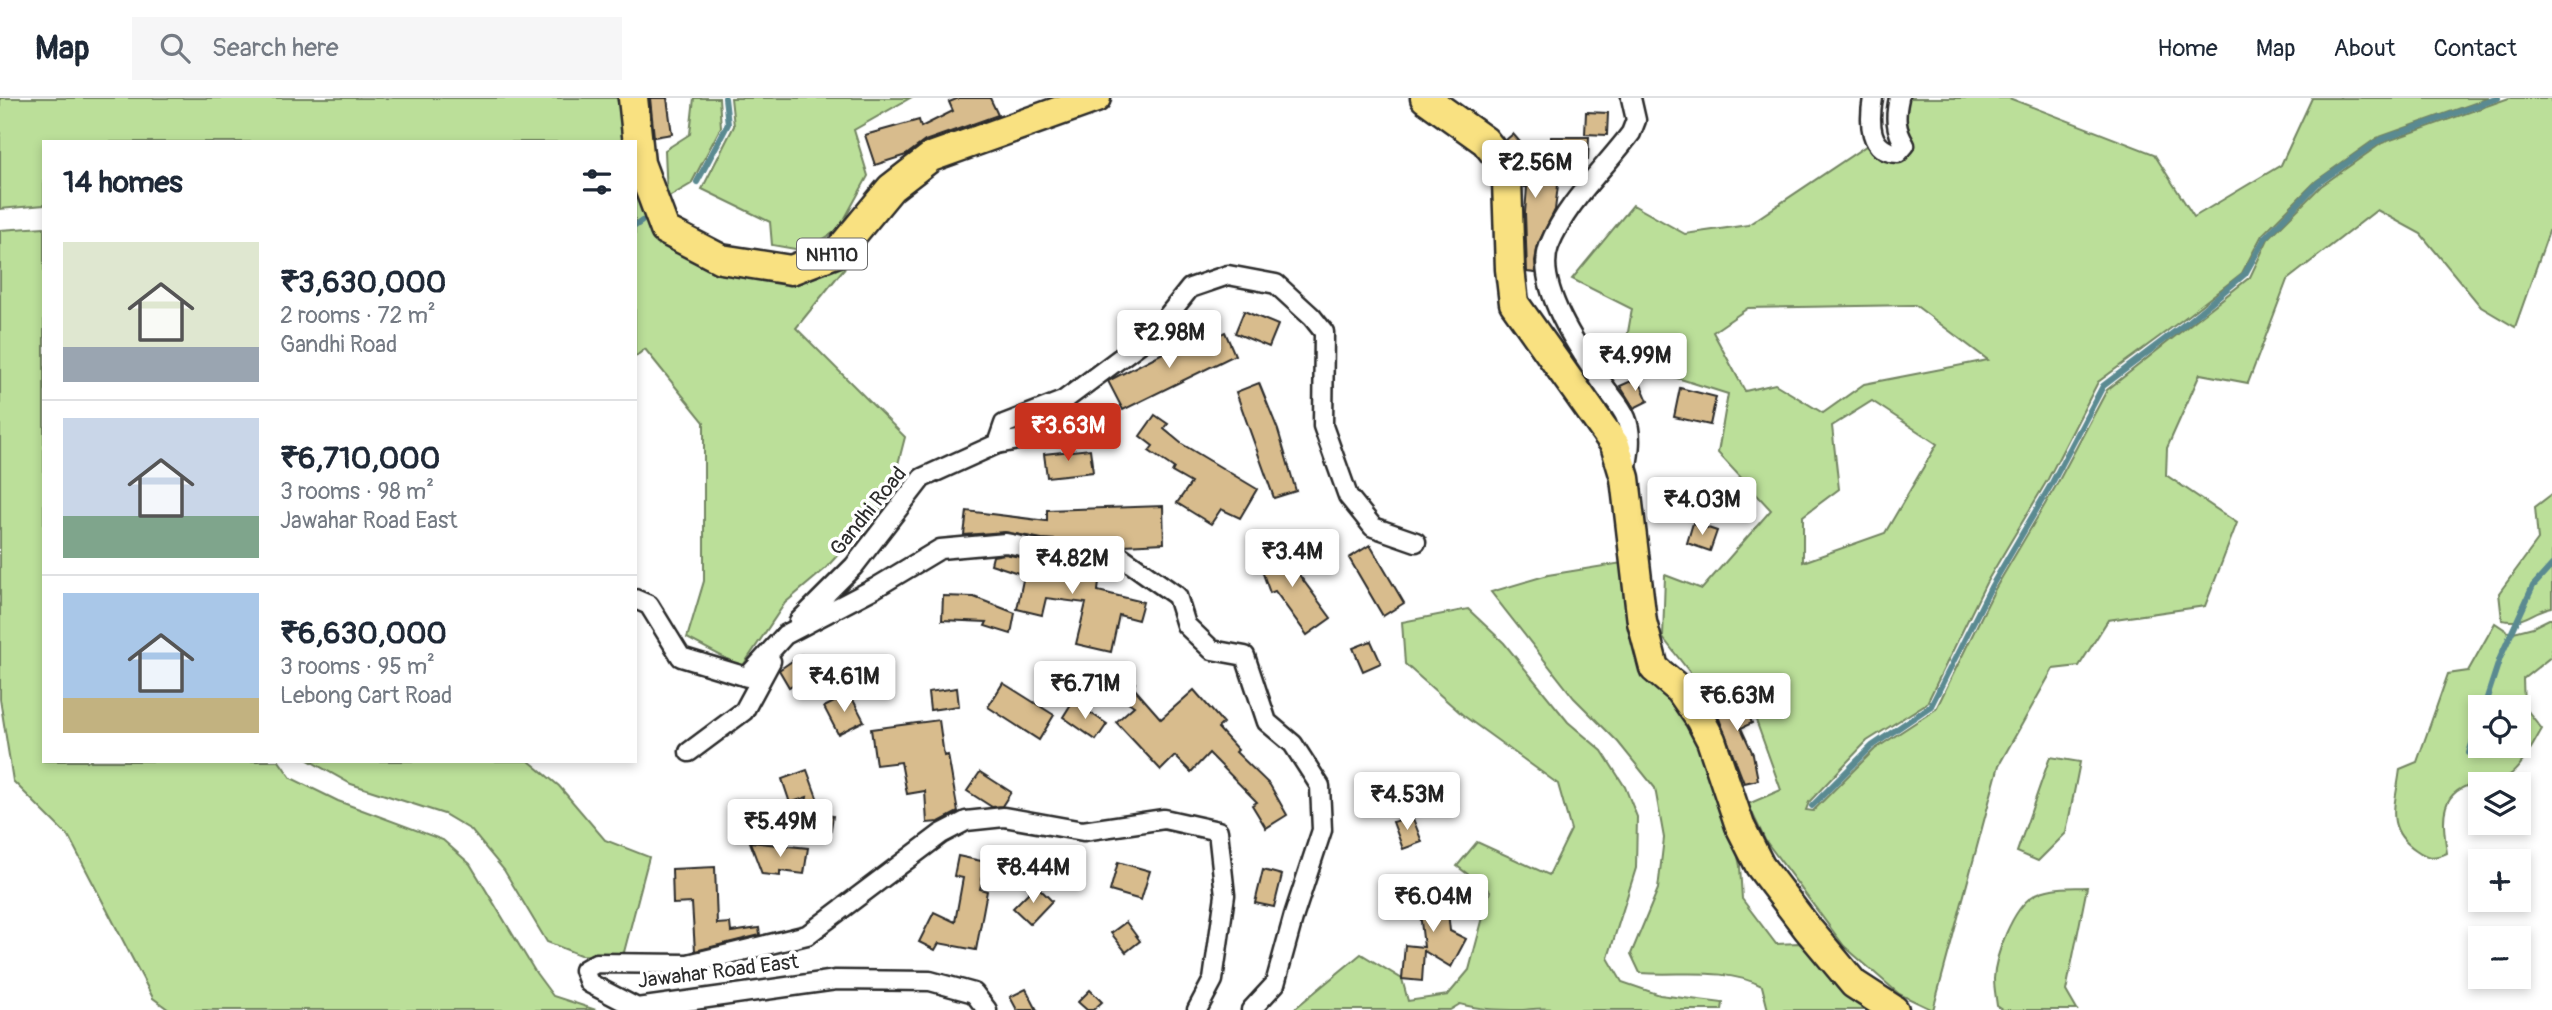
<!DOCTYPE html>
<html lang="en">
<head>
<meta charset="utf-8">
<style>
  :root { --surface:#fff; --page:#f6f6f7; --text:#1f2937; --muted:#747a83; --line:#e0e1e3; --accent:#c8321e }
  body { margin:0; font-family:Pangolin,sans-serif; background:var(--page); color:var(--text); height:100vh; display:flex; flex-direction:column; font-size:26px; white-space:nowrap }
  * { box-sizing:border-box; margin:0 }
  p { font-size:23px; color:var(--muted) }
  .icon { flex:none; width:38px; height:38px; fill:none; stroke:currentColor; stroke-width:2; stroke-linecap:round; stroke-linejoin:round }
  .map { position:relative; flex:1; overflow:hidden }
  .panel { position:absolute; left:42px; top:42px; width:595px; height:623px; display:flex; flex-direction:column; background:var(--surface); border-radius:0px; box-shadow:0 4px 10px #0003 }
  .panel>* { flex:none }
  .controls { position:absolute; left:2468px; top:597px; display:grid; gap:14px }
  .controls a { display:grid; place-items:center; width:63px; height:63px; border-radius:0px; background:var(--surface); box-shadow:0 4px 10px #0003; font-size:35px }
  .price { position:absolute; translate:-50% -60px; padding:0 16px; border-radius:7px; background:#fff; color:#222; font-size:23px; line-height:46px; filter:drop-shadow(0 2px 4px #0008) }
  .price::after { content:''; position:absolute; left:50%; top:42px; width:21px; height:16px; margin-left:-10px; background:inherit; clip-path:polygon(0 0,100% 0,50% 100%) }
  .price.active { background:var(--accent); color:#fff }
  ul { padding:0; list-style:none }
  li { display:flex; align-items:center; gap:21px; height:175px; padding:0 21px }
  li+li { border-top:2px solid var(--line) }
  li span { display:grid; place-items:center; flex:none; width:196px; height:140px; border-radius:0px; color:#555 }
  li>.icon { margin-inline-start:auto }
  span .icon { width:84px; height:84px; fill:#fffc; stroke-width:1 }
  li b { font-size:30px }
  h2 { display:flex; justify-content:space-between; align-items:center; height:84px; padding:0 21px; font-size:30px }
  header { display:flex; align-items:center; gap:42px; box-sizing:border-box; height:98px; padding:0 35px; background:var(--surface); border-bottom:2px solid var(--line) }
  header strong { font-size:33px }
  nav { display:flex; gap:38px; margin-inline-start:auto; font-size:24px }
  .search { width:490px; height:63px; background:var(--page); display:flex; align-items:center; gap:18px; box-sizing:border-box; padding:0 24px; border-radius:0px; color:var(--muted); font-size:26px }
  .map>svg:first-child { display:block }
</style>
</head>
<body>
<header>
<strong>Map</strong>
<div class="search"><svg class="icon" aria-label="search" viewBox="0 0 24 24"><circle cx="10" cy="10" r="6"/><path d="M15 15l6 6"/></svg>Search here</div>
<nav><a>Home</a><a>Map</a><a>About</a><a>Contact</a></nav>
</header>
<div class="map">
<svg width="2552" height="912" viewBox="0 0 2552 912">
  <rect width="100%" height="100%" fill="#fff"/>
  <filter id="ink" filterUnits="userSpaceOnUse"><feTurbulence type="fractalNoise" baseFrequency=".0143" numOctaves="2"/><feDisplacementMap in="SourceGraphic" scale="14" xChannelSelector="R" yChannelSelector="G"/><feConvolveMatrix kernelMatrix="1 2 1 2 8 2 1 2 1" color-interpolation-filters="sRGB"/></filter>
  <g filter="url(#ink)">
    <g fill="#bbdf99" stroke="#738562" stroke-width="2" fill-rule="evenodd">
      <polygon points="0,0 617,0 626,44 44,44 44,107 0,111"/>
      <polygon points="694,0 719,0 721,29 691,86 667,100 665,52 690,36"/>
      <polygon points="731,0 910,0 854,32 868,78 839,131 820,143 795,151 772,147 770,124 702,91 734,28"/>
      <path d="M1902,0H2009L2154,56L2194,119L2281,67L2312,0H2489L2377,40L2316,83L2262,137L2242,175L2182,222L2098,284L2048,381L1986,485L1927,605L1867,643L1809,704L1806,712L1813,713L1875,651L1936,611L1995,491L2057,386L2107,292L2250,179L2268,141L2321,88L2382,45L2509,0H2552V125L2515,229L2481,209L2421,136L2377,112L2287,182L2248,285L2200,276L2167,350L2166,377L2237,425L2205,508L2108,522L2079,568L2053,571L1999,667L1933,912L1899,896L1844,848L1765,742L1748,706L1781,692L1744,589L1710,600L1663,540L1665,477L1702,491L1771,412L1718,355L1728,296L1623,263L1632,211L1572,181L1633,107L1685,136L1748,127L1869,46L1897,59ZM1915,207L1988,262L1864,286L1823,315L1775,286L1745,293L1713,234L1748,210ZM1872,303L1937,346L1885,435L1803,464V418L1839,391L1832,328Z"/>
      <polygon points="635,84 706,163 763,182 804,182 859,152 796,230 905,339 889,401 825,471 785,505 742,569 687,540 704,483 704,324 645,251 635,259"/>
      <polygon points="44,129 44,663 279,663 291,680 338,703 443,742 470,766 536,875 553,898 596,912 169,912 153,900 69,739 13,683 0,601 0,132"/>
      <path d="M2552,396V509C2531,513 2524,527 2502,522L2499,495L2538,442L2535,409Z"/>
      <path d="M1628,464L1679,600L1721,680L1740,768L1742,801L1776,846L1799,845L1849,893L1880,912H1768L1762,888C1724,869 1681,878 1640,875L1631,856L1658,791L1664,740L1655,690L1618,644L1574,600L1491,494L1548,477Z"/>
      <path d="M1468,511L1504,545L1568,624L1602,653L1625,689L1637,719L1636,770L1608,860L1622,884L1660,897L1723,905L1722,912H1557C1544,909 1535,911 1523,912C1501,912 1480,912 1460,906L1450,912H1293L1361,856L1402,881L1408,903L1448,897L1469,872L1490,793L1457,768L1477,744L1549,777L1571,732L1558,686L1464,618L1405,566L1402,524Z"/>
      <path d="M2549,521H2552V558L2523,581L2524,608L2542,631C2533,646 2522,670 2507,679C2501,683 2488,683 2480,684C2438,692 2442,719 2447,755C2434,761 2427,760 2416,752C2383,730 2396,706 2400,671L2417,664L2448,576L2468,573L2495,525L2510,535L2533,529ZM2480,609H2518V648H2480Z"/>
      <polygon points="2050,659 2080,664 2066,735 2038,763 2017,754"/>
      <polygon points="310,663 529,663 559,688 605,742 649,759 623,858 580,857 547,844 504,772 471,732 444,716 351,686"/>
      <path d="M2087,789L2066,893L2077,912H2003L1997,908C1996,899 1994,890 1994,881C1995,857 2013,810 2033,798C2048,788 2069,790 2087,789Z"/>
    </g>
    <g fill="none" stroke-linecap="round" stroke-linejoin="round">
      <g stroke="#5a8a91" stroke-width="6">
        <polyline points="697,84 728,26 725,0"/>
        <polyline points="635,128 642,123"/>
        <polyline points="2484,609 2500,560 2533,488 2552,467"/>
        <polyline points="2469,655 2480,621"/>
        <polyline points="1812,708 1872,648 1931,608 1991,489 2052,385 2103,288 2185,226 2245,176 2265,140 2318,85 2380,42 2498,0"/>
      </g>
    </g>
    <g fill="#d8bc8d" stroke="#2b2b2b" stroke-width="2">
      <polygon points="650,0 667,0 672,36 654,39"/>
      <polygon points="959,0 990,0 998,17 925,43 906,57 875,67 865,37 919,22 921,29 953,13 949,4"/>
      <polygon points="1586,14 1608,15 1607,37 1585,36"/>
      <polygon points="1513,36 1558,87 1555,112 1538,146 1535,163 1536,175 1527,174 1525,115 1527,89 1525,89 1525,72 1506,42"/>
      <polygon points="1551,39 1589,39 1588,62 1551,61"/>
      <polygon points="1244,213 1278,227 1269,249 1235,235"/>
      <polygon points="1225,234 1235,257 1123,312 1108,283 1184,244 1188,251"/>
      <polygon points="1638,280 1648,303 1634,310 1620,288"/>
      <polygon points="1259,285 1278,332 1296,393 1274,400 1236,294"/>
      <polygon points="1680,290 1716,299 1710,327 1674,319"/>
      <polygon points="1155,317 1168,326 1164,331 1182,346 1257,391 1240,420 1221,411 1211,426 1177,405 1191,385 1172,374 1174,370 1149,353 1153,348 1140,338"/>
      <polygon points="1090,351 1093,374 1047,379 1044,356"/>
      <polygon points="1163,408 1164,445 1123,447 1042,441 1005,434 964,437 967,413 1047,423 1047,412"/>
      <polygon points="1693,425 1717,433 1710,453 1687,445"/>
      <polygon points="1289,447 1300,478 1331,520 1307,537 1275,493 1270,495 1257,459"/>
      <polygon points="1370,447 1404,505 1383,518 1349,460"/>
      <polygon points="1005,456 1040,463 1101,467 1098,493 1143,504 1138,522 1119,517 1111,554 1076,546 1086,505 1046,500 1042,517 1017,511 1024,477 991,466 993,458"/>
      <polygon points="943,498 974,499 1015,515 1011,536 985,528 987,524 942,522"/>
      <polygon points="1371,543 1381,565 1363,573 1353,550"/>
      <polygon points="801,557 812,575 789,589 779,572"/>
      <polygon points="1120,575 1135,585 1133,589 1161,621 1194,592 1223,625 1218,630 1238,652 1236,654 1270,687 1287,717 1266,730 1252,707 1257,704 1209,655 1191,674 1175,658 1161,672 1116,624 1134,608 1109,591"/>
      <polygon points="1003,585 1054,617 1039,642 988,609"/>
      <polygon points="957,590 959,608 930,612 928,594"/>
      <polygon points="1739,593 1752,625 1741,630 1753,656 1758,682 1744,685 1713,605"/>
      <polygon points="850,596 864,623 838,636 824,609"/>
      <polygon points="1073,603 1107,626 1096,642 1063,619"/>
      <polygon points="939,622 944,658 948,657 958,714 939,724 927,725 925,693 907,696 901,664 876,667 871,631"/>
      <polygon points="807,672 823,716 833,718 830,737 802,732 807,699 790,705 782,681"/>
      <polygon points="980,674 1011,694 1002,708 992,709 967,693"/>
      <polygon points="1412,718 1422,744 1403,751 1393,724"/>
      <polygon points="750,744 808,750 804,776 780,773 780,778 762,776"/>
      <polygon points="958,758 986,764 980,791 987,793 976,852 939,845 935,852 919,844 934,814 955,824 963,780 954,778"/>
      <polygon points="1118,764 1150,773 1141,802 1110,793"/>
      <polygon points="715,769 717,826 730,825 731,834 759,830 760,837 695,853 692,805 673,806 672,771"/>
      <polygon points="1263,772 1282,777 1274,809 1255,805"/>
      <polygon points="1429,778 1445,780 1441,804 1447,803 1450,833 1466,841 1451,869 1424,853 1422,883 1402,881 1405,847 1424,849 1419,806 1426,805"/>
      <polygon points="1036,787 1052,803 1030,826 1013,810"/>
      <polygon points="1126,824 1140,843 1126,854 1111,835"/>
      <polygon points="1026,891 1037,912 1017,912 1010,899"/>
      <polygon points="1090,892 1102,904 1093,912 1087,912 1078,904"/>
    </g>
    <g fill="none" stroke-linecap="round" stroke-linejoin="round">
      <defs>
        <g id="minor">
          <path d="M1873,0C1869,23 1868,54 1898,55L1905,47C1895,31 1895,18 1899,0"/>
          <polyline points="997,346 1055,335"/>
          <path d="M1626,373C1629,357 1633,337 1626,320C1622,309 1611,298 1605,289C1582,256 1534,189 1549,148C1566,105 1604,71 1631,35L1636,22L1631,0"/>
          <polyline points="635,501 649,507 681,559 747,579 785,537 875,490 940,451 1006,445 1041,452 1119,457 1177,498 1186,527 1212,552 1245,558 1267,624 1293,646 1320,688 1322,732 1294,817 1275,886 1251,912"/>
          <polyline points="799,523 854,468 922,380 997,346 1004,326 1063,303 1154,235 1190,190 1228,177 1276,186 1312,219 1324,234 1323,328 1348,398 1373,429 1416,444"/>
          <polyline points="689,654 744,613 771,563"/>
          <polyline points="987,912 974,895 930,883 836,882 637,910 589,885 584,872 596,865 688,866 807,837 941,736 966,723 1004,719 1083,733 1164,721 1218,733 1225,797 1213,882 1197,912"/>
        </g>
        <g id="trunk">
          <polyline points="633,0 640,65 665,132 721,161 791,172 838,154 891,90 931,59 1096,0"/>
          <polyline points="1425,0 1485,43 1501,63 1507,83 1510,171 1514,205 1615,347 1625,380 1642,524 1654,570 1680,592 1700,621 1711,642 1740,728 1760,768 1808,831 1854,886 1894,912"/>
        </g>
      </defs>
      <use href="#minor" stroke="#2b2b2b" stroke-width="23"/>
      <use href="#trunk" stroke="#2b2b2b" stroke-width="33"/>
      <use href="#minor" stroke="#fff" stroke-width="18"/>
      <use href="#trunk" stroke="#f9e181" stroke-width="28"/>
    </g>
  </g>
  <g text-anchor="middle" stroke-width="7" stroke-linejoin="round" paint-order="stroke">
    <rect fill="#fff" stroke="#6b6b6b" stroke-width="2" x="797" y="140.5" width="70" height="31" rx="5"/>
    <g font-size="19" font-weight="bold" fill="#2b2b2b">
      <text x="832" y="163">NH110</text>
    </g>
    <g font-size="21" fill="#2b2b2b" stroke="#fff">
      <text transform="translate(868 413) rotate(-51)" y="7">Gandhi Road</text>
      <text transform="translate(718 873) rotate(-7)" y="7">Jawahar Road East</text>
    </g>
  </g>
</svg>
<div class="controls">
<a><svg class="icon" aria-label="locate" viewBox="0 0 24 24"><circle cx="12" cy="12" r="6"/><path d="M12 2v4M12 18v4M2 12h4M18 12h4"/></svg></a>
<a><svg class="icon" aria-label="layers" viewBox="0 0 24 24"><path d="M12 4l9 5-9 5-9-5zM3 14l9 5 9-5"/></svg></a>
<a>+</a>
<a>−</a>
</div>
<b class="price" style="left:1535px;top:102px">₹2.56M</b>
<b class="price" style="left:1169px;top:272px">₹2.98M</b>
<b class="price" style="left:1635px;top:295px">₹4.99M</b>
<b class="price active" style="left:1068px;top:365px">₹3.63M</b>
<b class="price" style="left:1702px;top:439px">₹4.03M</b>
<b class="price" style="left:1292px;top:491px">₹3.4M</b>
<b class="price" style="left:1072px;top:498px">₹4.82M</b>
<b class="price" style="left:844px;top:616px">₹4.61M</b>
<b class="price" style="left:1085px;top:623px">₹6.71M</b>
<b class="price" style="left:1737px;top:635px">₹6.63M</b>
<b class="price" style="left:1407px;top:734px">₹4.53M</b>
<b class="price" style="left:780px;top:761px">₹5.49M</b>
<b class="price" style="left:1033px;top:807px">₹8.44M</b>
<b class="price" style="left:1433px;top:836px">₹6.04M</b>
<section class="panel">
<h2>14 homes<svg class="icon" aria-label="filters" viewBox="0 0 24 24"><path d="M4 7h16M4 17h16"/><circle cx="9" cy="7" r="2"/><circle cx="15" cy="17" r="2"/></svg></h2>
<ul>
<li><span style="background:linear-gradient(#dfe7d0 75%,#9aa5b1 0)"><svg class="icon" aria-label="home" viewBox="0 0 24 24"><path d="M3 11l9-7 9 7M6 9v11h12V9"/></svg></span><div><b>₹3,630,000</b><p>2 rooms · 72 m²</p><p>Gandhi Road</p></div></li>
<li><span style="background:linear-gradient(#c9d6e8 70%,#7fa58c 0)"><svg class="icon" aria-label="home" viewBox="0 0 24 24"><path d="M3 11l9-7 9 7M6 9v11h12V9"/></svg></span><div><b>₹6,710,000</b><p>3 rooms · 98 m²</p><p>Jawahar Road East</p></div></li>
<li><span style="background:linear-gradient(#a9c7e8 75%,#c2b280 0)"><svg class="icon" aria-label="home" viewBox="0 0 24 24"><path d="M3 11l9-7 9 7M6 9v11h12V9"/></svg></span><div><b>₹6,630,000</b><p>3 rooms · 95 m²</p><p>Lebong Cart Road</p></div></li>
</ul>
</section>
</div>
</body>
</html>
